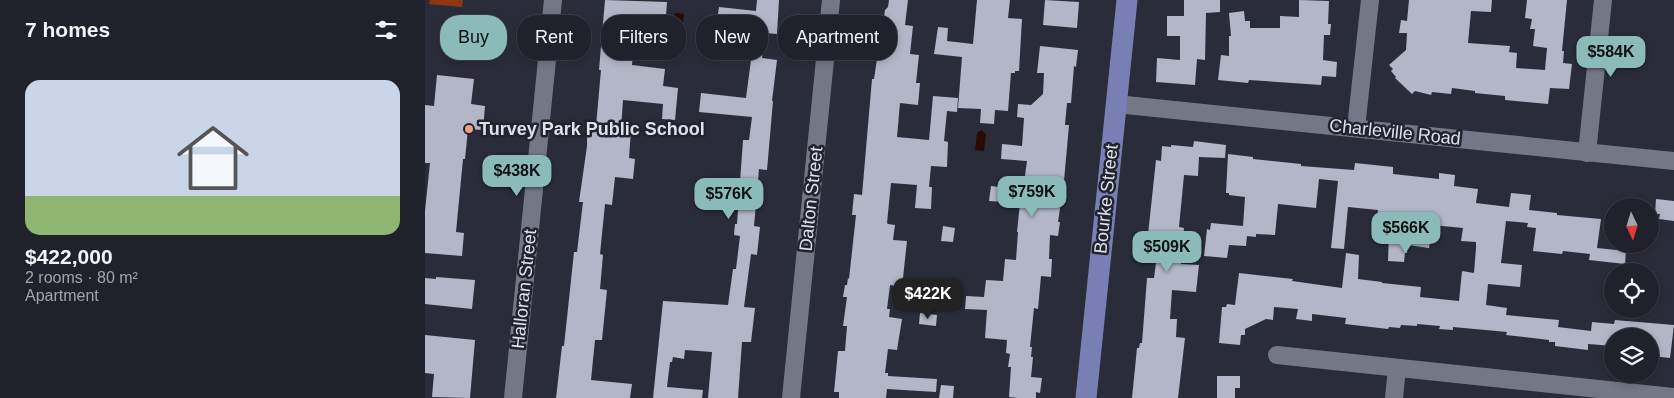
<!DOCTYPE html>
<html lang="en">
<head>
<meta charset="utf-8">
<style>
  :root { --surface:#20222b; --page:#282a33; --text:#f1f3f6; --muted:#a2a4a9; --line:#3d3f47; --accent:#8bbbb9 }
  body { margin:0; font-family:Arial,sans-serif; background:var(--page); color:var(--text); height:100vh; display:flex; flex-direction:column; font-size:19px; white-space:nowrap }
  * { box-sizing:border-box; margin:0 }
  p { font-size:16px; color:var(--muted) }
  .icon { flex:none; width:28px; height:28px; fill:none; stroke:currentColor; stroke-width:2; stroke-linecap:round; stroke-linejoin:round }
  .map { position:relative; flex:1; overflow:hidden }
  .drawer { display:flex; flex-direction:column; background:var(--surface); width:425px }
  .drawer>* { flex:none }
  .banner { position:absolute; left:15px; top:15px; width:475px; height:45px; display:flex; gap:10px }
  .needle { width:32px; rotate:176deg }
  .fabs { position:absolute; left:1179px; top:198px; display:grid; gap:10px }
  .fabs a { display:grid; place-items:center; width:55px; height:55px; border-radius:50%; background:var(--surface); box-shadow:0 2px 8px #0003,0 0 0 1px var(--line); font-size:25px }
  .price { position:absolute; translate:-50% -42px; padding:0 11px; border-radius:10px; background:var(--accent); color:#111; font-size:16px; line-height:32px; filter:drop-shadow(0 1px 2px #0008) }
  .price::after { content:''; position:absolute; left:50%; top:30px; width:15px; height:11px; margin-left:-8px; background:inherit; clip-path:polygon(0 0,100% 0,50% 100%) }
  .price.selected { background:#222; color:#fff }
  ul { padding:0; list-style:none }
  li { display:grid; align-content:center; gap:10px; height:265px; padding:0 25px }
  li span { display:grid; place-items:center; height:155px; border-radius:15px; color:#555 }
  li>.icon { margin-inline-start:auto }
  span .icon { width:90px; height:90px; fill:#fffc; stroke-width:1 }
  li b { font-size:21px }
  h2 { display:flex; justify-content:space-between; align-items:center; height:60px; padding:0 25px; font-size:21px }
  .chip { padding:0 18px; border-radius:20px; background:var(--surface); box-shadow:0 2px 8px #0003,0 0 0 1px var(--line); font-size:18px; line-height:45px }
  .chip.selected { background:var(--accent); color:#111 }
  main { display:flex; flex:1; min-height:0 }
  .map>svg:first-child { display:block }
</style>
</head>
<body>
<main>
<section class="drawer">
<h2>7 homes<svg class="icon" aria-label="filters" viewBox="0 0 24 24"><path d="M4 7h16M4 17h16"/><circle cx="9" cy="7" r="2"/><circle cx="15" cy="17" r="2"/></svg></h2>
<ul>
<li><span style="background:linear-gradient(#c9d6e8 75%,#8fb573 0)"><svg class="icon" aria-label="home" viewBox="0 0 24 24"><path d="M3 11l9-7 9 7M6 9v11h12V9"/></svg></span><div><b>$422,000</b><p>2 rooms · 80 m²</p><p>Apartment</p></div></li>
</ul>
</section>
<div class="map">
<svg width="1249" height="398" viewBox="0 0 1249 398">
  <rect width="100%" height="100%" fill="#2a2d39"/>
  <polygon fill="#8d3711" points="5,0 38,0 37,7 4,4"/>
  <g fill="#280c03">
    <polygon points="250,13 259,14 257,32 252,35 248,31"/>
    <polygon points="556,130 561,134 559,151 550,150 552,133"/>
  </g>
  <g fill="#b2b6c6">
    <polygon points="180,0 242,2 241,16 218,14 217,30 210,30 207,65 240,69 238,86 253,88 250,120 237,119 238,104 198,100 196,129 206,130 204,158 210,159 208,179 190,177 187,205 180,204 175,254 178,255 175,289 182,290 177,340 170,340 166,380 207,384 205,398 131,398 137,346 139,346 149,252 152,252 158,202 154,202 162,146 162,126 171,126 176,70 174,70"/>
    <polygon points="332,0 354,0 352,34 340,33 337,58 352,60 347,101 348,101 342,170 334,169 329,226 335,227 332,255 326,254 319,307 330,308 326,342 317,342 313,398 283,398 287,352 260,350 259,359 248,357 247,362 245,362 242,387 278,390 277,398 228,398 238,301 303,305 308,269 311,269 315,236 309,235 310,224 312,224 318,140 324,140 327,117 274,112 276,93 321,98 326,60 301,58 303,29 291,28 294,7 331,11"/>
    <polygon points="464,0 483,0 480,25 488,26 485,54 494,55 491,83 495,83 493,105 475,103 472,137 504,140 508,96 533,98 532,112 522,111 519,141 523,142 522,167 506,166 504,187 507,187 506,209 490,208 492,185 466,183 462,223 463,224 470,225 468,240 482,241 477,287 465,285 462,309 465,309 464,317 477,319 472,350 463,349 460,373 463,373 463,376 512,379 511,392 462,389 461,398 414,398 414,392 409,392 413,351 420,351 422,326 418,326 422,297 418,297 420,285 422,285 423,278 424,279 431,215 427,215 429,194 437,195 447,79 449,79 452,59 454,36 448,36 450,22 458,23 460,10 463,7"/>
    <polygon points="552,0 585,0 583,18 597,19 594,71 590,71 590,73 586,73 583,111 570,110 569,124 555,123 556,109 533,108 537,57 509,54 513,27 523,28 522,41 548,44"/>
    <polygon points="620,0 654,2 652,28 618,25"/>
    <polygon points="759,0 795,0 795,12 781,13 780,60 772,59 770,85 731,82 732,58 755,60 755,36 742,36 742,16 759,16"/>
    <polygon points="874,0 904,1 903,24 906,24 905,35 899,35 898,60 912,62 911,77 897,76 896,85 824,80 823,83 793,80 796,55 804,56 804,36 806,36 804,13 819,11 820,21 825,21 825,28 855,28 855,16 874,17"/>
    <polygon points="984,0 1067,0 1066,12 1046,11 1043,43 1085,46 1084,52 1092,53 1091,68 1120,70 1122,48 1108,46 1110,29 1105,29 1107,19 1100,18 1102,0 1142,0 1137,51 1139,51 1138,63 1147,64 1144,89 1125,88 1123,104 1080,100 1080,96 1050,93 1050,91 1027,88 1026,94 1007,92 1006,95 990,91 987,94 970,78 971,77 966,71 968,69 964,65 981,50 982,33 974,33 976,20 982,21"/>
    <polygon points="615,46 653,50 651,67 649,66 646,103 642,103 640,125 644,125 639,181 633,222 635,222 633,236 625,235 624,259 627,259 626,277 616,276 613,309 609,308 605,347 607,347 606,357 608,357 606,377 617,378 615,393 611,392 611,398 593,398 584,397 586,367 583,367 585,354 581,353 582,340 560,338 562,310 540,309 541,296 559,297 561,280 578,281 580,259 591,260 593,232 592,232 595,203 564,201 566,186 598,190 602,161 576,159 577,144 597,146 599,118 592,117 593,104 606,105 618,94 619,73 612,73"/>
    <polygon points="12,75 49,79 46,104 60,106 58,130 43,129 40,159 38,159 31,232 39,233 37,256 0,253 0,211 5,163 0,163 0,105 9,106"/>
    <polygon points="769,141 801,145 800,158 774,157 773,176 759,175 754,227 759,228 756,264 774,265 771,292 747,290 745,319 752,319 751,337 760,338 753,398 707,398 712,348 714,348 715,343 717,343 722,278 729,278 732,255 721,253 731,160 736,161 737,146 746,147 746,145 768,147"/>
    <polygon points="803,154 828,157 828,159 876,164 876,166 929,170 930,163 968,167 968,174 1014,179 1014,173 1030,175 1029,186 1053,189 1051,203 1084,207 1086,193 1106,195 1104,210 1132,213 1132,215 1176,219 1172,248 1201,251 1200,264 1164,260 1165,254 1138,251 1137,254 1108,251 1111,228 1102,227 1103,223 1081,221 1076,263 1097,265 1095,287 1063,284 1061,305 1082,308 1081,315 1134,320 1133,327 1166,331 1167,322 1189,324 1190,320 1249,325 1245,358 1227,356 1228,352 1225,352 1225,336 1188,336 1188,346 1163,344 1163,350 1130,346 1130,342 1124,342 1124,340 1081,335 1082,332 1028,327 1028,330 1014,329 1015,326 992,324 992,326 976,325 975,328 964,327 963,329 920,324 921,318 887,314 887,321 871,319 873,309 849,307 848,320 841,319 820,329 820,335 816,335 815,345 794,343 797,307 801,307 802,304 810,305 814,273 868,279 867,281 917,288 921,253 934,255 933,279 957,282 957,283 996,287 995,297 1034,301 1037,271 1049,273 1051,248 1051,242 1036,241 1038,228 1007,225 1004,248 983,245 982,253 980,253 979,262 963,261 964,232 951,231 953,210 923,207 919,249 906,248 913,181 894,179 891,208 853,204 850,235 831,234 831,237 822,236 821,246 804,245 802,258 779,256 782,229 785,230 786,223 818,226 820,197 804,195 804,193 801,193"/>
    <polygon points="1231,199 1249,201 1249,221 1234,219 1235,214 1230,214"/>
    <polygon points="518,226 530,228 528,242 516,241"/>
    <polygon points="11,277 50,280 47,309 0,304 0,278 11,279"/>
    <polygon points="495,313 512,315 511,326 494,324"/>
    <polygon points="0,335 50,340 45,398 7,397 9,374 0,373"/>
    <polygon points="792,376 815,376 815,388 810,388 810,398 792,398"/>
    <polygon points="516,385 529,386 528,398 514,398"/>
  </g>
  <g fill="none" stroke-linecap="round" stroke-linejoin="round">
    <g stroke="#747785" stroke-width="18">
      <polyline points="691,104 1249,161"/>
      <polyline points="931,128 945,0"/>
      <polyline points="1162,153 1178,0"/>
      <polyline points="852,355 1249,397"/>
      <polyline points="88,398 128,0"/>
      <polyline points="366,398 406,0"/>
      <polyline points="969,398 972,368"/>
    </g>
    <polyline stroke="#787fb4" stroke-width="21" points="661,398 702,0"/>
  </g>
  <circle fill="#f3a081" stroke="#21232f" stroke-width="2" cx="44" cy="129" r="5"/>
  <g text-anchor="middle" stroke-width="5" stroke-linejoin="round" paint-order="stroke">
    <g font-size="18" font-weight="bold" fill="#dfe0e9" stroke="#21232f" text-anchor="start">
      <text x="54" y="135">Turvey Park Public School</text>
    </g>
    <g font-size="18" fill="#dfe0e9" stroke="#21232f">
      <text transform="translate(970 132) rotate(6)" y="6">Charleville Road</text>
      <text transform="translate(386 199) rotate(-84)" y="6">Dalton Street</text>
      <text transform="translate(681 199) rotate(-84)" y="6">Bourke Street</text>
      <text transform="translate(99 289) rotate(-84)" y="6">Halloran Street</text>
    </g>
  </g>
</svg>
<div class="fabs">
<a><svg class="needle" viewBox="-14 -14 28 28"><path d="M0-13l5 13h-10z" fill="#e53935"/><path d="M0 13l5-13h-10z" fill="#a2a4a9"/></svg></a>
<a><svg class="icon" aria-label="locate" viewBox="0 0 24 24"><circle cx="12" cy="12" r="6"/><path d="M12 2v4M12 18v4M2 12h4M18 12h4"/></svg></a>
<a><svg class="icon" aria-label="layers" viewBox="0 0 24 24"><path d="M12 4l9 5-9 5-9-5zM3 14l9 5 9-5"/></svg></a>
</div>
<b class="price" style="left:1186px;top:78px">$584K</b>
<b class="price" style="left:92px;top:197px">$438K</b>
<b class="price" style="left:607px;top:218px">$759K</b>
<b class="price" style="left:304px;top:220px">$576K</b>
<b class="price" style="left:981px;top:254px">$566K</b>
<b class="price" style="left:742px;top:273px">$509K</b>
<b class="price selected" style="left:503px;top:320px">$422K</b>
<div class="banner">
<a class="chip selected">Buy</a>
<a class="chip">Rent</a>
<a class="chip">Filters</a>
<a class="chip">New</a>
<a class="chip">Apartment</a>
</div>
</div>
</main>
</body>
</html>
